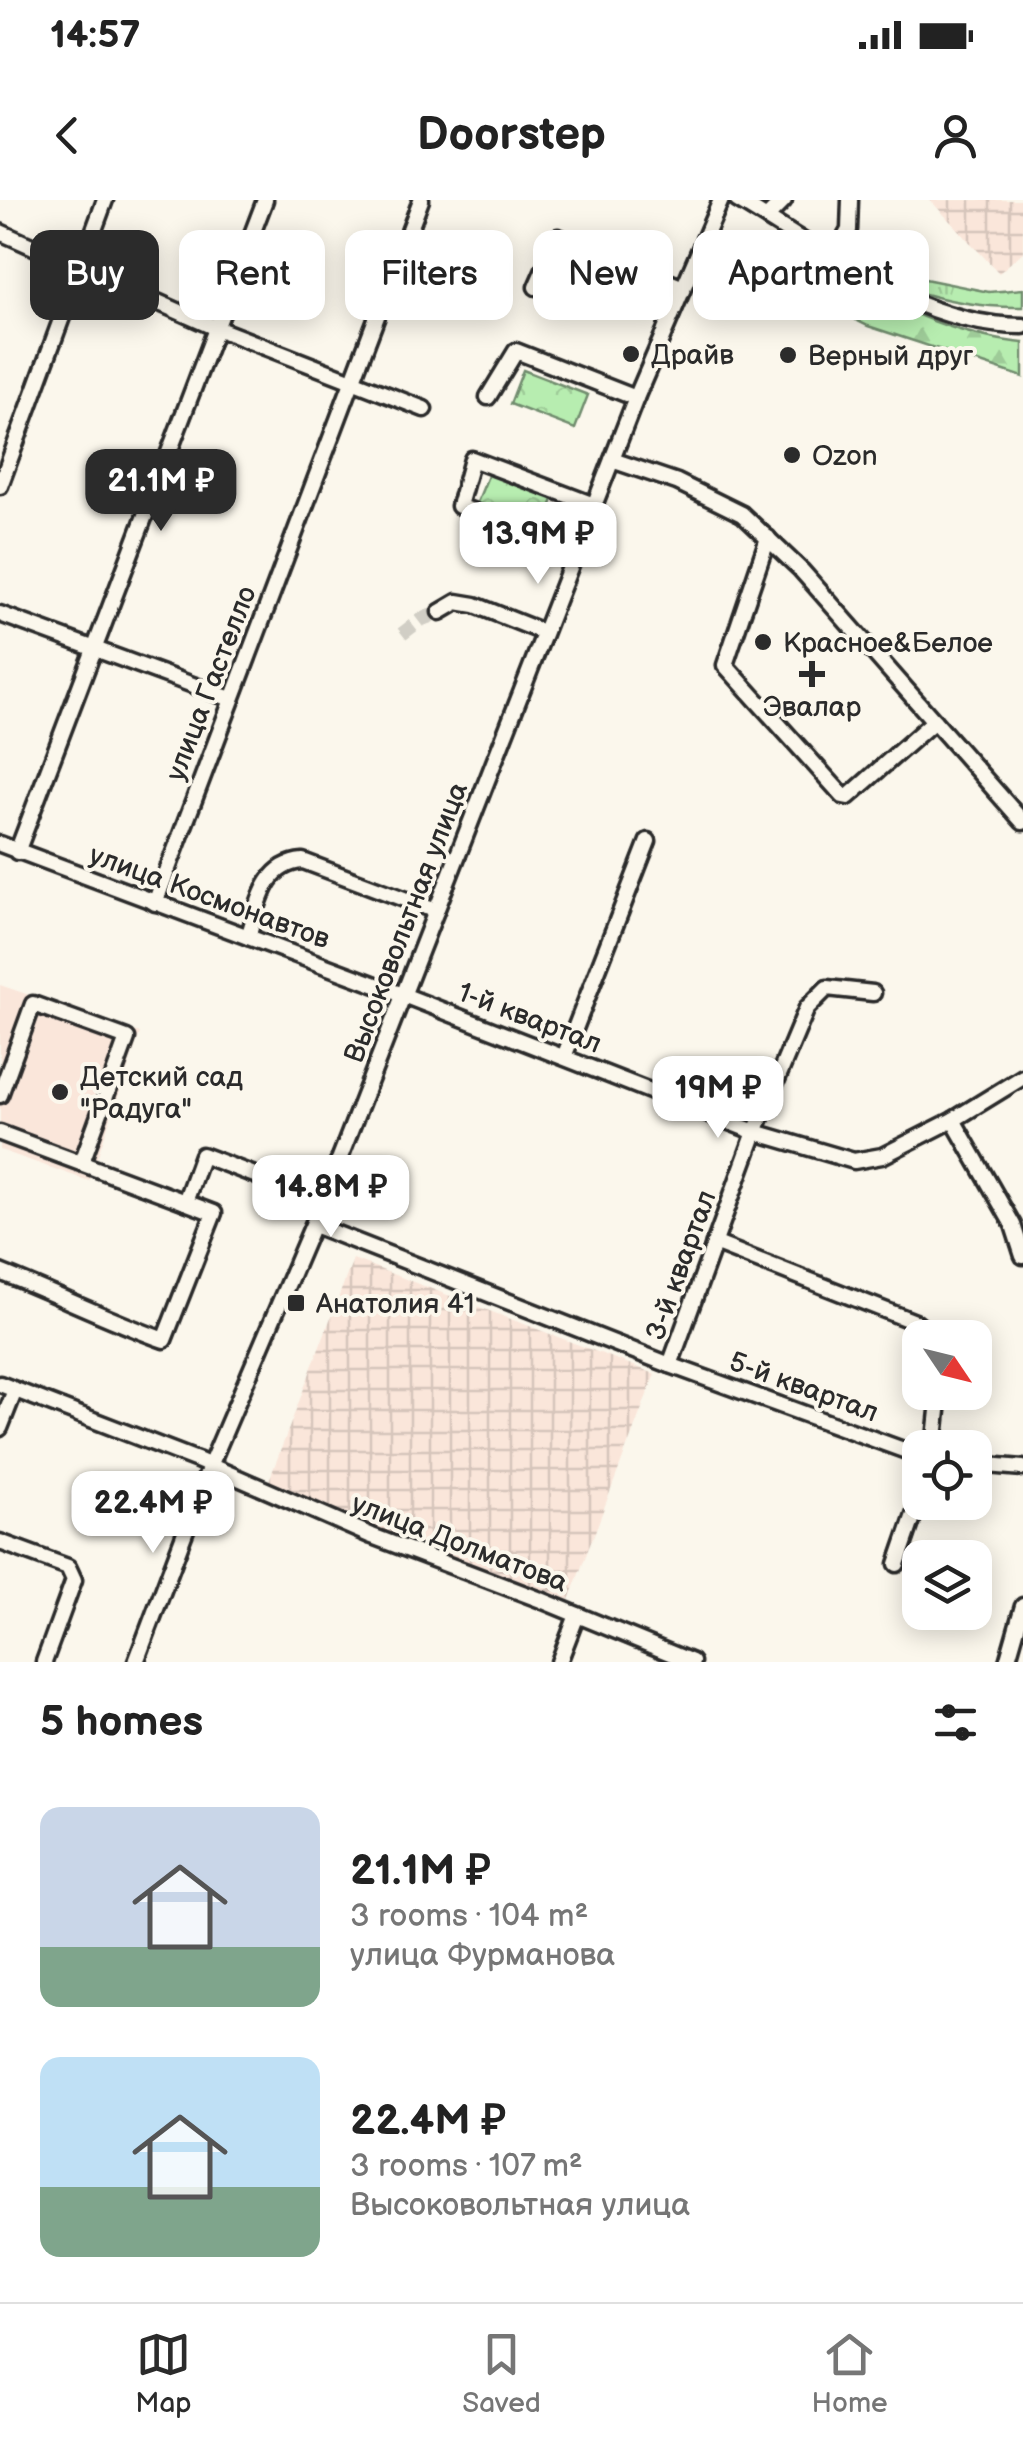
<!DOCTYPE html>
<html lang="en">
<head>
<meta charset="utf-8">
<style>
  :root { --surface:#fff; --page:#f6f6f6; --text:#222; --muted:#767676; --line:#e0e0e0; --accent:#2b2b2b }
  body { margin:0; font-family:"Balsamiq Sans",sans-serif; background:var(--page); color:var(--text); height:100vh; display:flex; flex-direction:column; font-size:38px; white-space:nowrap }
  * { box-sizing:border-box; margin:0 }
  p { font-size:32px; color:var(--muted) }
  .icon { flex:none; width:55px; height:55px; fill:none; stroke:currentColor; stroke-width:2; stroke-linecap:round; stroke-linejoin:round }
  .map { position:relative; height:1462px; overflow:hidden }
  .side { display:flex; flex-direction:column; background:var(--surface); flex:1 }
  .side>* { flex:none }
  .guide { position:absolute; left:30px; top:30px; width:965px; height:90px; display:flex; gap:20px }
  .needle { width:65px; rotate:125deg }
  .tools { position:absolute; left:902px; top:1120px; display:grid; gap:20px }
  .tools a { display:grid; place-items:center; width:90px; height:90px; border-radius:20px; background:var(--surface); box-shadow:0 5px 25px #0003; font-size:50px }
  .price { position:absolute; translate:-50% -85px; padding:0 22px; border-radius:20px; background:#fff; color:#222; font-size:32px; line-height:65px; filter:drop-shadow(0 2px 5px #0008) }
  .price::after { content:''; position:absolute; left:50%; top:60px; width:30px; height:22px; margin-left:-15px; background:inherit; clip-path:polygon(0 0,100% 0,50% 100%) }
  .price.active { background:var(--accent); color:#fff }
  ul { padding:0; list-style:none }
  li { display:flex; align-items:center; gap:30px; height:250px; padding:0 40px }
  li span { display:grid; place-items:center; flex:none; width:280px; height:200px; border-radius:20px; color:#555 }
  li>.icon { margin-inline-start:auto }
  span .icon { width:120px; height:120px; fill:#fffc; stroke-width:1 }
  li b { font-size:42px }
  h2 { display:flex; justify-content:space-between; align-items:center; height:120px; padding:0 40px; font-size:42px }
  .tag { padding:0 35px; border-radius:20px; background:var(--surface); box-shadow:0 5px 25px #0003; font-size:35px; line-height:90px }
  .tag.active { background:var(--accent); color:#fff }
  .status { display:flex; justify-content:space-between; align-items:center; height:70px; padding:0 50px; background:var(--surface); direction:ltr }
  .status svg { height:28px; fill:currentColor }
  header { display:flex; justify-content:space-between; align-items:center; height:130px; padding:0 40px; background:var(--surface); font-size:45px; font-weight:700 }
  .dock { display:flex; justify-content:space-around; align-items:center; height:140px; border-top:2px solid var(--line); background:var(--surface); font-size:28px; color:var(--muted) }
  .dock a { display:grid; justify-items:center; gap:5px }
  .dock .active { color:var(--accent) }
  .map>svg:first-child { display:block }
</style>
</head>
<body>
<div class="status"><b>14:57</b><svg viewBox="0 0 49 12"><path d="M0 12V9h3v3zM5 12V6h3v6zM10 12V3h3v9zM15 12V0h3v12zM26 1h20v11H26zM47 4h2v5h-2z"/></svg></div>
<header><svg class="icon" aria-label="back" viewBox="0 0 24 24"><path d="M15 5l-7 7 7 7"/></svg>Doorstep<svg class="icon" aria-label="person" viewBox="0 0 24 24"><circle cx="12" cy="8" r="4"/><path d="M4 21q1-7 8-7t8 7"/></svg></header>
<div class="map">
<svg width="1023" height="1462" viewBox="0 0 1023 1462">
  <defs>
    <pattern id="industrial-grid" width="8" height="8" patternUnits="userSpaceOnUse" patternTransform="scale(2.5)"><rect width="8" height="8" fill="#fae6da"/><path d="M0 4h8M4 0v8" fill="none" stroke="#d6c5bb"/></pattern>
    <pattern id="grass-tufts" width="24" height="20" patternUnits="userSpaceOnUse" patternTransform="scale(2.5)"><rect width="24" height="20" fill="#b7edb0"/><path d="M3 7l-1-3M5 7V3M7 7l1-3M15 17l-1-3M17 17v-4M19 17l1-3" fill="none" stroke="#9ecb98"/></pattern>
    <pattern id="forest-firs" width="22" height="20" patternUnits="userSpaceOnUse" patternTransform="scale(2.5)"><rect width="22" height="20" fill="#b7edb0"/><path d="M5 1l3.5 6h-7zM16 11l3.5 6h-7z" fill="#9ecb98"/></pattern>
    <pattern id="park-crowns" width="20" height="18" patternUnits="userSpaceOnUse" patternTransform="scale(2.5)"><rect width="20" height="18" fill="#b7edb0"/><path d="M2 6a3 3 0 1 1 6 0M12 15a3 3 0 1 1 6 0" fill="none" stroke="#9ecb98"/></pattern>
  </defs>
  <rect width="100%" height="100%" fill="#fbf7ec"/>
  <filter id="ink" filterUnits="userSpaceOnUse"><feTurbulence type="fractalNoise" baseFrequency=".01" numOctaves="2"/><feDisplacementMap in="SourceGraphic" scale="20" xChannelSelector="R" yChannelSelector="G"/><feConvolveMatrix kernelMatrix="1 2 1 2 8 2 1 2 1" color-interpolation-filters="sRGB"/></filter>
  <g filter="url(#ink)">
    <polygon fill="#fae6da" points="0,785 140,833 89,981 0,950"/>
    <g fill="url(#industrial-grid)">
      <polygon points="930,0 1023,0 1023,52 999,73"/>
      <polygon points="353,1059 655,1174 569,1400 267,1286"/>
    </g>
    <path fill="url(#grass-tufts)" stroke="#718c6e" stroke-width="2.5" d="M920,78L989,92L1023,89V107C983,108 946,101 908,89L904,80Z"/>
    <path fill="url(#forest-firs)" stroke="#718c6e" stroke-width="2.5" d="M850,83C904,111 962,137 1023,143V177L868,126L856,120L843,90Z"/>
    <g fill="url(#park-crowns)" stroke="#718c6e" stroke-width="2.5">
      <polygon points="568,55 633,80 620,114 555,89"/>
      <polygon points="523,170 588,195 575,229 510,204"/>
      <polygon points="490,271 554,297 541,331 476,305"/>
    </g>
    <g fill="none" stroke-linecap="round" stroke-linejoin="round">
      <polyline stroke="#d1cec5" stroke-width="14" stroke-dasharray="14 7" stroke-linecap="butt" points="402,434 420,420 440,412"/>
      <defs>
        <g id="minor">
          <path d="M737,0C824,51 917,126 1023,126"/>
          <polyline points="767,17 784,0"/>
          <polyline points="0,32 216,128 424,209"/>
          <polyline points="833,59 849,30 850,0"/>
          <polyline points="536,87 558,37 681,87"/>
          <polyline points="488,197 516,151 636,198"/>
          <polyline points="612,260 677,282 742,314 801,370 1023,622"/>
          <polyline points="0,286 105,0"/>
          <polyline points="768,338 725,465 843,596 848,597 934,521"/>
          <polyline points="559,345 576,299"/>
          <polyline points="576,352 459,306 472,259 594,305"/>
          <polyline points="440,412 457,402 475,405 543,432"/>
          <polyline points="0,414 231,499"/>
          <polyline points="0,644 403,795 755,932 854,961 882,956 953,920 1023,877"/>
          <polyline points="17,652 265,0"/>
          <polyline points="155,703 421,0"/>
          <path d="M248,737C259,705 263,664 303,661L436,711"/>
          <polyline points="564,857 648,641"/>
          <polyline points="0,895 33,804 127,838 82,962"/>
          <polyline points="953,920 1013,1025 1023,1056"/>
          <polyline points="0,933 185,1002"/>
          <polyline points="314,1025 670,1165 920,1256"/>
          <polyline points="714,1043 915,1122 935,1138"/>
          <path d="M0,1072C56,1094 108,1120 164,1140L214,1013L185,1002L202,955L323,1001"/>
          <polyline points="670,1165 755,932 807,808 827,788 873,793"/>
          <polyline points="0,1184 197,1260 372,1336 541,1400 692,1462"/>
          <polyline points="0,1228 15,1190"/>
          <polyline points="934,1248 940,1192"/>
          <polyline points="975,1264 1023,1268"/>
          <polyline points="0,1342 68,1367 74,1380 44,1462"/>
          <polyline points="897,1364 920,1297"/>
          <polyline points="136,1462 210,1266 323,1001 636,198 721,0"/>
          <polyline points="559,1462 577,1415"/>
          <polyline points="1007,1462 1023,1406"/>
        </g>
      </defs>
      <use href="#minor" stroke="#2b2b2b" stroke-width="21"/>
      <use href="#minor" stroke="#fbf7ec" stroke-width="14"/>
    </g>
  </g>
  <g fill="#2b2b2b" stroke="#fbf7ec" stroke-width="4">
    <circle cx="631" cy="154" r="10"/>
    <circle cx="788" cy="155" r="10"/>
    <circle cx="792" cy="255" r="10"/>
    <circle cx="763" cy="442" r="10"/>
    <path d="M807 459h10v10h10v10h-10v10h-10v-10h-10v-10h10z"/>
    <circle cx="60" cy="892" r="10"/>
    <rect x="286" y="1093" width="20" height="20" rx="5"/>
  </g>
  <g text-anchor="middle" stroke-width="8" stroke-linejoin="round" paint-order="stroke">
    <g font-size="28" fill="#2b2b2b" stroke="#fbf7ec" text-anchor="start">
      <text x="651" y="164">Драйв</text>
      <text x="808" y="165">Верный друг</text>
      <text x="812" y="265">Ozon</text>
      <text x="783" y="452">Красное&amp;Белое</text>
      <text x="812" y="516" text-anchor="middle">Эвалар</text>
      <text x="80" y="886">Детский сад<tspan x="80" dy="32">"Радуга"</tspan></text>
      <text x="316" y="1113">Анатолия 41</text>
    </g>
    <g font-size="28" fill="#2b2b2b" stroke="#fbf7ec">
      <text transform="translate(210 483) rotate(-69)" y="10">улица Гастелло</text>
      <text transform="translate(210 696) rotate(20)" y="10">улица Космонавтов</text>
      <text transform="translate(405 722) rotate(-69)" y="10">Высоковольтная улица</text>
      <text transform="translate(530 817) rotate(21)" y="10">1-й квартал</text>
      <text transform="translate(680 1065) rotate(-70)" y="10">3-й квартал</text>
      <text transform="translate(804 1186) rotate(20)" y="10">5-й квартал</text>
      <text transform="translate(460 1342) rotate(21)" y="10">улица Долматова</text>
    </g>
  </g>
</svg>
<div class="tools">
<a><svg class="needle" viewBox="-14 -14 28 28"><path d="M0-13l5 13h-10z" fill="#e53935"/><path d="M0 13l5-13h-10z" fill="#767676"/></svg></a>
<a><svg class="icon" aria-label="locate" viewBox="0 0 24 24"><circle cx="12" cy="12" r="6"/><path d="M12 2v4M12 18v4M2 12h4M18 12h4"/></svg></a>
<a><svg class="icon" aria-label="layers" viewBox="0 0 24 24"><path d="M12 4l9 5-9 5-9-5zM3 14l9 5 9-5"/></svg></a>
</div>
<b class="price active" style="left:161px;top:334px">21.1M ₽</b>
<b class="price" style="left:538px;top:387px">13.9M ₽</b>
<b class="price" style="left:718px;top:941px">19M ₽</b>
<b class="price" style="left:331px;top:1040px">14.8M ₽</b>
<b class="price" style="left:153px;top:1356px">22.4M ₽</b>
<div class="guide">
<a class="tag active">Buy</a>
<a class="tag">Rent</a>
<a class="tag">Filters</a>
<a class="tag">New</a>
<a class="tag">Apartment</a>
</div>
</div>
<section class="side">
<h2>5 homes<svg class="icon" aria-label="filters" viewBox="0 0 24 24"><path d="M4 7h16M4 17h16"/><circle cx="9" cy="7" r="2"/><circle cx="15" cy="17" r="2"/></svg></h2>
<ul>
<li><span style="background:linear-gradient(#c9d6e8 70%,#7fa58c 0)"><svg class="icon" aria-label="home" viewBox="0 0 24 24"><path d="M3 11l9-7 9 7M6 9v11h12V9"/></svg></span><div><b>21.1M ₽</b><p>3 rooms · 104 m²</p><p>улица Фурманова</p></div></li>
<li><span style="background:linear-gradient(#bfe0f5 65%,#7fa58c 0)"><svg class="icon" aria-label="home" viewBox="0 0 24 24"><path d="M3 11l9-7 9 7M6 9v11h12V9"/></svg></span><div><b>22.4M ₽</b><p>3 rooms · 107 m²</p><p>Высоковольтная улица</p></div></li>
</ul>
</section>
<nav class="dock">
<a class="active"><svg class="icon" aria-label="map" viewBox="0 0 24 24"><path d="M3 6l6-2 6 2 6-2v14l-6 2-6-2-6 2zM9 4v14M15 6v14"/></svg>Map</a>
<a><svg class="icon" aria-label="saved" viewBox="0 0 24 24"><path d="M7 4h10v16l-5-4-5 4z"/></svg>Saved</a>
<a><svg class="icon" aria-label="home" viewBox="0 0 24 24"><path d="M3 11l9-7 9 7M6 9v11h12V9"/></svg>Home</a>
</nav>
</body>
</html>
